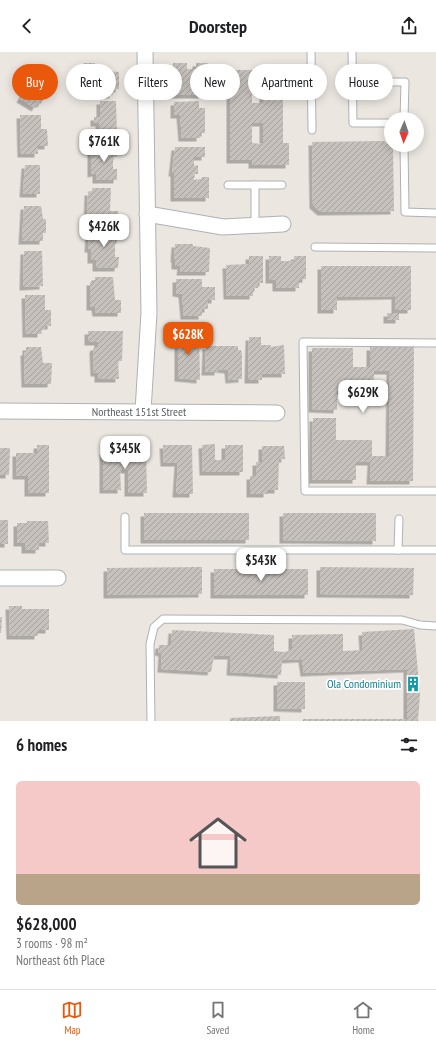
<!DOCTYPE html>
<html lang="en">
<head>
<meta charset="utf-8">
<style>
  :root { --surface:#fff; --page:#f6f6f6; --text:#202124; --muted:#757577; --line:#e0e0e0; --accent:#ea580c }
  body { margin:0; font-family:"PT Sans Narrow",sans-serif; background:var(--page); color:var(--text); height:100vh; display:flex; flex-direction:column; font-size:15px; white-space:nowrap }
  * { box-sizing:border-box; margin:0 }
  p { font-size:13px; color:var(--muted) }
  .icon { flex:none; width:22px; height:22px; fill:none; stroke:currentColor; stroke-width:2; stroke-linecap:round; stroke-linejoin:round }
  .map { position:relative; height:669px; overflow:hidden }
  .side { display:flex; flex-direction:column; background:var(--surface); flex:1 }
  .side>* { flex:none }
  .guide { position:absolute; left:12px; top:12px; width:412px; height:36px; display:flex; gap:8px }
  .needle { width:26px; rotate:182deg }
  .tools { position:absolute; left:384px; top:60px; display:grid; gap:8px }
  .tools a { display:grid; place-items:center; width:40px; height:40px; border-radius:50%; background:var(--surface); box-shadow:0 2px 10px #0003; font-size:20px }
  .price { position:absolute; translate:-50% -34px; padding:0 9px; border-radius:8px; background:#fff; color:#222; font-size:13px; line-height:26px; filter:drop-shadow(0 1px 2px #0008) }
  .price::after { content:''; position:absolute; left:50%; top:24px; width:12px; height:9px; margin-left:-6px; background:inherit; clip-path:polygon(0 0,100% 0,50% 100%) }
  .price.current { background:var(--accent); color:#fff }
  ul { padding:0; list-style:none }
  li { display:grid; align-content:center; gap:8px; height:212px; padding:0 16px }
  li+li { border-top:1px solid var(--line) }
  li span { display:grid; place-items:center; height:124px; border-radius:6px; color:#555 }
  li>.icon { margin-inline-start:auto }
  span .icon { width:72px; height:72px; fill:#fffc; stroke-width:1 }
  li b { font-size:17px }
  h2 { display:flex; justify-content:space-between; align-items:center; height:48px; padding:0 16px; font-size:17px }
  .tag { padding:0 14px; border-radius:18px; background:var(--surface); box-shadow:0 2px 10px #0003; font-size:14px; line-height:36px }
  .tag.current { background:var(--accent); color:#fff }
  header { display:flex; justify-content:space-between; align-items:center; height:52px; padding:0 16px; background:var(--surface); font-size:18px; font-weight:800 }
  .tab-bar { display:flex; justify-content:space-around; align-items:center; height:56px; border-top:1px solid var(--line); background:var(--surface); font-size:11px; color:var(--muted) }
  .tab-bar a { display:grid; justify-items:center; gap:2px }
  .tab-bar .current { color:var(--accent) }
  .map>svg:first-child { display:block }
</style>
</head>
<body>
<header><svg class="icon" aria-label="back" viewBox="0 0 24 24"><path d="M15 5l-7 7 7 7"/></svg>Doorstep<svg class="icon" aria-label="share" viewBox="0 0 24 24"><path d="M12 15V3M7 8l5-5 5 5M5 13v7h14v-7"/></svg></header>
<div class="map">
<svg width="436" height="669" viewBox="0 0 436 669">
  <defs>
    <pattern id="building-hatch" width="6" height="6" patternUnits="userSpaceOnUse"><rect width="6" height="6" fill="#c6c1bc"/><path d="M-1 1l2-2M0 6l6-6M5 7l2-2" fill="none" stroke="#a4a09c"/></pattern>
    <filter id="shadow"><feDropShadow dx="-3.5" dy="3.5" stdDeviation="0" flood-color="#0004"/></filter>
  </defs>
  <rect width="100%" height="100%" fill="#ebe6e0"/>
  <g fill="url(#building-hatch)" fill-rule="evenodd" filter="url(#shadow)">
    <polygon points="84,11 95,11 96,18 119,20 119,37 113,37 113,43 84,44"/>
    <polygon points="173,11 187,11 187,17 196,17 196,11 208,11 208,41 202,41 202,43 172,43"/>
    <polygon points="26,17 53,26 41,52 38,51 35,56 20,47 26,37 23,35 24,33 22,32"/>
    <path d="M230,18H287V38H283V91H289V113H252V108H230ZM252,38H263V51H252ZM252,71H263V92L252,91Z"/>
    <polygon points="100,49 116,49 117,85 100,85 99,71 94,71 94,65 100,65"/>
    <polygon points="199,49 199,56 205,56 205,81 200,81 200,86 182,86 180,63 174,63 174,50"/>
    <polygon points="20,63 41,63 41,77 47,77 48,94 38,94 38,102 21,102"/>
    <polygon points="384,89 393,96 394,159 321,160 313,153 312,90"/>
    <polygon points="97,94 117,94 117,105 113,105 113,117 117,117 117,128 96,128 96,121 91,122 91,98 97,98"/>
    <polygon points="175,95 205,95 205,105 194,105 194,114 198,113 198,122 194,122 194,128 201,127 202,125 209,125 209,146 174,146 174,121 172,121"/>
    <polygon points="25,113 40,113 40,142 23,142"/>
    <polygon points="92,136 111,136 110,159 118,159 118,171 87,170 88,140 92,140"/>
    <polygon points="24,154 41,154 43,167 46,167 46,181 43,181 43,189 22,189"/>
    <polygon points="89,179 120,179 120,188 115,188 115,205 119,205 118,216 96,216 96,208 91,208 91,197 88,197"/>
    <polygon points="175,192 193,192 193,194 210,196 209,220 180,220 181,214 175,214 175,207 174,207"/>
    <polygon points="24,199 42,199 43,234 23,235"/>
    <polygon points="249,204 263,204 263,231 258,231 258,236 253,236 253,244 227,244 226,213 249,212"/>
    <polygon points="269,204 281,204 281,209 294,209 294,204 306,204 306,227 299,228 299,236 276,236 276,228 269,228"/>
    <polygon points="321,214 411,214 411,258 395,258 395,244 337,245 337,258 321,258"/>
    <polygon points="95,225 113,225 115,248 121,248 121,261 96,261 95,255 90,255 90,230 95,230"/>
    <polygon points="176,227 202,227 202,235 215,235 215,248 208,248 208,257 202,257 202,264 184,264 182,242 176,241"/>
    <polygon points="25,243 45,243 45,258 51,258 51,274 45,274 45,278 41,278 41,282 26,282"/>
    <rect x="387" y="261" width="12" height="7"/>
    <polygon points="88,279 123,279 122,309 118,309 119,327 98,327 98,321 94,321 93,298 94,295 98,295 98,290 88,290"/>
    <polygon points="173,282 199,282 200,328 178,326 178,293 174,293"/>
    <polygon points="249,285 261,285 261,293 271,293 270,295 284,293 285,322 262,322 262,328 248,328"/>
    <polygon points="206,294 238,294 238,298 241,298 242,302 242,327 229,328 228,318 218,317 218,320 205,320"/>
    <polygon points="26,295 41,295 43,311 52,311 51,332 25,332 24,300 26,300"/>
    <polygon points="370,295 414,295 413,429 370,429 371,410 356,410 356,428 312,428 313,366 336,366 336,388 372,388 372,404 389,404 390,319 374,319 374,339 337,339 337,358 312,357 312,296 353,296 353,315 370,315"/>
    <polygon points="215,392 215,408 225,408 225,393 243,393 243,420 203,420 202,393"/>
    <polygon points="37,393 49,393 49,441 28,441 28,424 16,424 16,401 37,401"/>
    <polygon points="163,393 192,393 193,442 176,442 178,411 164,411"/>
    <polygon points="262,394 284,394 285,407 279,407 278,438 267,438 267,442 250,442 250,424 256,424 256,410 262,410"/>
    <polygon points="0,396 10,396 9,423 0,423"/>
    <polygon points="128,396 135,396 135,399 146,399 147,441 128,441 128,418 120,418 121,438 103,438 103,399 128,399"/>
    <rect x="144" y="461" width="105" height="27"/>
    <polygon points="283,461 376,461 376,489 283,488"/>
    <rect x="0" y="468" width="8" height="24"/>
    <polygon points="27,469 48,469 49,491 39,491 39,498 25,498 25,491 17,491 17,471 27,471"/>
    <polygon points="202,515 202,542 107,543 107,516"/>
    <polygon points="320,515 414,516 413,543 320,542"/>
    <rect x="214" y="517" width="94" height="26"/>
    <polygon points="9,554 22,554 22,557 49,557 49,578 38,578 38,584 10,584"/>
    <polygon points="0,565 2,565 1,581 0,581"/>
    <polygon points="414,577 420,642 418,669 303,669 303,667 407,667 407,617 304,621 302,607 282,608 281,623 230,620 231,604 214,604 211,620 161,617 162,601 158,600 159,593 171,593 172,578 274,583 274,599 284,600 292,598 292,583 343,582 343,599 363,598 362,580"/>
    <polygon points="277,630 305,630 305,657 277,656"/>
    <polygon points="280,664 280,669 230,669 230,666"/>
  </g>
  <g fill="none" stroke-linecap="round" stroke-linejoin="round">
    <defs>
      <g id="service">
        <polyline points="311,0 312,78"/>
        <polyline points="352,0 353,71 391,71"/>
        <polyline points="353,30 405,30 404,67"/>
        <polyline points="404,93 405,160 436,161"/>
        <polyline points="228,133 255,133 255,173"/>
        <polyline points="255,133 282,133"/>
        <polyline points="315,195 436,196"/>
        <polyline points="436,291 303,290 305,439 436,439"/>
        <polyline points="125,465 125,498 436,498"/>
        <polyline points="398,498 399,467"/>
        <polyline points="151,669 150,592 154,575 163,567 402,568 420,573 436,574"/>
      </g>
      <g id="minor">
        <polyline points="147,162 223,175 283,172"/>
        <polyline points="0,359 277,361"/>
        <polyline points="143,359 149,261 145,0"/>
        <polyline points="0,526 58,526"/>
      </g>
    </defs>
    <use href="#service" stroke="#adb2b5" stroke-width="9"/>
    <use href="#minor" stroke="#adb2b5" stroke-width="17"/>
    <use href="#service" stroke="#fff" stroke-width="7"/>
    <use href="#minor" stroke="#fff" stroke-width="15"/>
  </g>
  <defs>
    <symbol id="building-bare" viewBox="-9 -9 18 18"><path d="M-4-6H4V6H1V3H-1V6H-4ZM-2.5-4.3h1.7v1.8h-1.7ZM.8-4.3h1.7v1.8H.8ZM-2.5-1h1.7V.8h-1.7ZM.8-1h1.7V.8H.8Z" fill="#0f9aa8" stroke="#fff" stroke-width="2.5" paint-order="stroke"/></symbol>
  </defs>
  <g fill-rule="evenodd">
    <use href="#building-bare" x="402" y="621" width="22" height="22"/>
  </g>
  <g text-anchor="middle" stroke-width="3.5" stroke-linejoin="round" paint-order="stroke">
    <g font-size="12" fill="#585d60" stroke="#fff">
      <text x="139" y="364">Northeast 151st Street</text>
    </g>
    <g font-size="12" fill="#0d838f" stroke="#fff" text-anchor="end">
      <text x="401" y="636">Ola Condominium</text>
    </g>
  </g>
</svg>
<div class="tools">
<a><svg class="needle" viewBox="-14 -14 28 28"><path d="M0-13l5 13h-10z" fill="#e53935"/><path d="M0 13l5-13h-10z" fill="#757577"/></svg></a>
</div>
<b class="price" style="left:104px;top:111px">$761K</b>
<b class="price" style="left:104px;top:196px">$426K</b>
<b class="price current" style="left:188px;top:304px">$628K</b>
<b class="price" style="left:363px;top:362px">$629K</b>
<b class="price" style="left:125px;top:418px">$345K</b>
<b class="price" style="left:261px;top:530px">$543K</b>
<div class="guide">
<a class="tag current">Buy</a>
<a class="tag">Rent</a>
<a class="tag">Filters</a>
<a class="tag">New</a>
<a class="tag">Apartment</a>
<a class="tag">House</a>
</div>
</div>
<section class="side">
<h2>6 homes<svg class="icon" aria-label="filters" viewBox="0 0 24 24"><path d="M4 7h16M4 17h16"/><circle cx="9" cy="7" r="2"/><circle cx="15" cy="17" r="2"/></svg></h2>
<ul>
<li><span style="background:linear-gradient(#f6c9c9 75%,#b9a48a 0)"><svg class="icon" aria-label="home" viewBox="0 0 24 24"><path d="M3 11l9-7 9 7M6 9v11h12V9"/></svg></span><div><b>$628,000</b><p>3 rooms · 98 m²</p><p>Northeast 6th Place</p></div></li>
</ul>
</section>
<nav class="tab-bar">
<a class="current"><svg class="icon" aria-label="map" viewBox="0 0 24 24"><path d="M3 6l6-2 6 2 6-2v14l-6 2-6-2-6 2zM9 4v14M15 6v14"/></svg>Map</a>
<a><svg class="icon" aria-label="saved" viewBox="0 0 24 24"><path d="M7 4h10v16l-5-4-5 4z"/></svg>Saved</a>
<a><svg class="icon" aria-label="home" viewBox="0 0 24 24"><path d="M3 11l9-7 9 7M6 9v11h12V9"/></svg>Home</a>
</nav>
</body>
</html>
